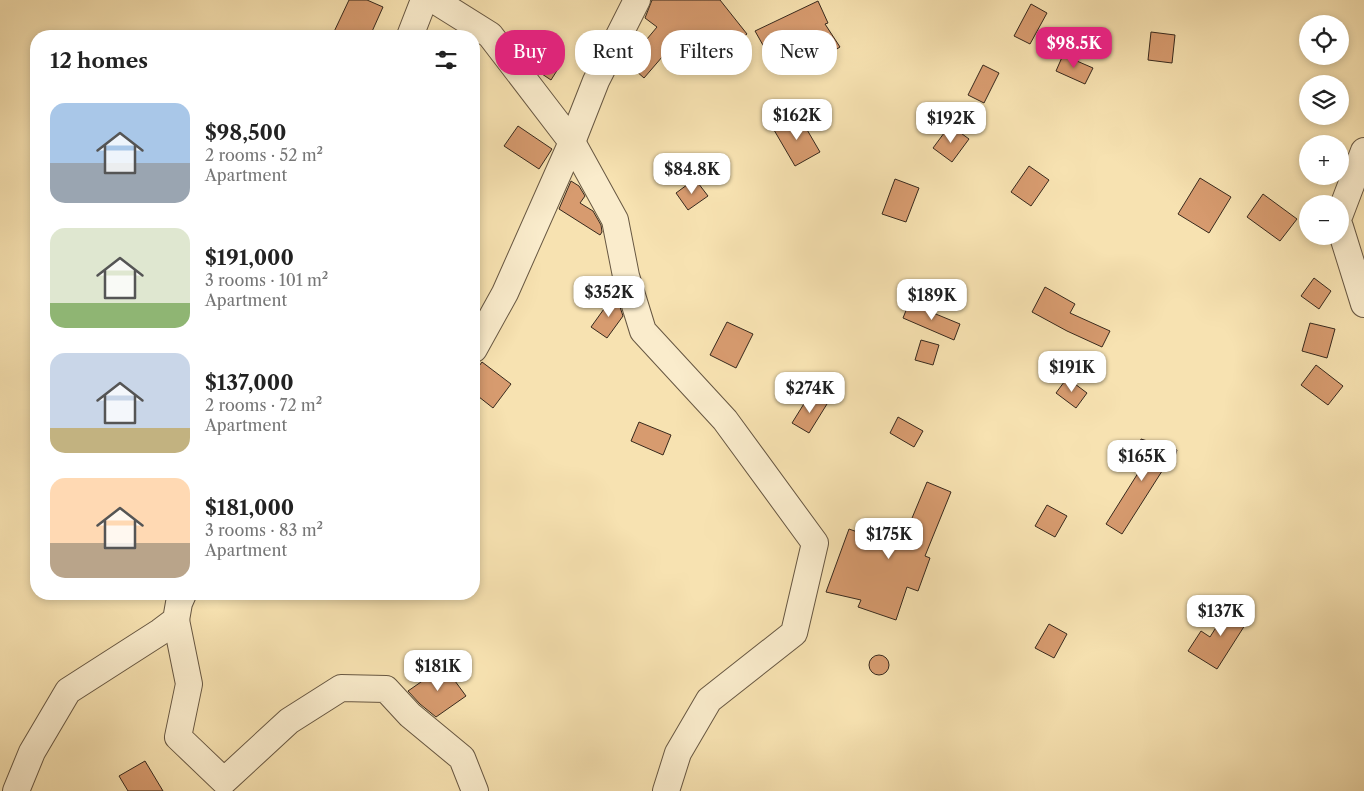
<!DOCTYPE html>
<html lang="en">
<head>
<meta charset="utf-8">
<style>
  :root { --surface:#fff; --page:#f2f2f2; --text:#222; --muted:#767676; --accent:#db2777 }
  body { margin:0; font-family:"Libre Caslon Text",serif; background:var(--page); color:var(--text); height:100vh; display:flex; flex-direction:column; font-size:19px; white-space:nowrap }
  * { box-sizing:border-box; margin:0 }
  p { font-size:16px; color:var(--muted) }
  .icon { flex:none; width:28px; height:28px; fill:none; stroke:currentColor; stroke-width:2; stroke-linecap:round; stroke-linejoin:round }
  .map { position:relative; flex:1; overflow:hidden }
  .side { position:absolute; left:30px; top:30px; width:450px; height:570px; display:flex; flex-direction:column; background:var(--surface); border-radius:20px; box-shadow:0 2px 8px #0003 }
  .side>* { flex:none }
  .top-card { position:absolute; left:495px; top:30px; width:475px; height:45px; display:flex; gap:10px }
  .tools { position:absolute; left:1299px; top:15px; display:grid; gap:10px }
  .tools a { display:grid; place-items:center; width:50px; height:50px; border-radius:50%; background:var(--surface); box-shadow:0 2px 8px #0003; font-size:25px }
  .price { position:absolute; translate:-50% -42px; padding:0 11px; border-radius:10px; background:#fff; color:#222; font-size:16px; line-height:32px; filter:drop-shadow(0 1px 2px #0008) }
  .price::after { content:''; position:absolute; left:50%; top:30px; width:15px; height:11px; margin-left:-8px; background:inherit; clip-path:polygon(0 0,100% 0,50% 100%) }
  .price.current { background:var(--accent); color:#fff }
  ul { padding:0; list-style:none }
  li { display:flex; align-items:center; gap:15px; height:125px; padding:0 20px }
  li span { display:grid; place-items:center; flex:none; width:140px; height:100px; border-radius:15px; color:#555 }
  li>.icon { margin-inline-start:auto }
  span .icon { width:60px; height:60px; fill:#fffc; stroke-width:1 }
  li b { font-size:21px }
  h2 { display:flex; justify-content:space-between; align-items:center; height:60px; padding:0 20px; font-size:21px }
  .chip { padding:0 18px; border-radius:20px; background:var(--surface); box-shadow:0 2px 8px #0003; font-size:18px; line-height:45px }
  .chip.current { background:var(--accent); color:#fff }
  .map>svg:first-child { display:block }
</style>
</head>
<body>
<div class="map">
<svg width="1364" height="791" viewBox="0 0 1364 791">
  <rect width="100%" height="100%" fill="#f7e2b1"/>
  <filter id="stains"><feTurbulence type="fractalNoise" baseFrequency=".004" numOctaves="4"/><feColorMatrix values="0 0 0 0 .2 0 0 0 0 .09 0 0 0 0 .02 0 0 0 .5 -.17"/></filter>
  <radialGradient id="worn" r=".72"><stop offset=".6" stop-color="#630" stop-opacity="0"/><stop offset="1" stop-color="#630" stop-opacity=".3"/></radialGradient>
  <g fill="#d79b6f" stroke="#37291d">
    <polygon points="349,0 367,0 383,7 370,36 332,36"/>
    <polygon points="652,0 720,0 747,34 700,72 675,42 644,78 627,63 657,27 645,18"/>
    <polygon points="818,1 828,23 825,24 840,47 824,57 817,47 777,70 755,31"/>
    <polygon points="1031,4 1047,13 1030,44 1014,36"/>
    <polygon points="1151,32 1175,35 1172,63 1148,60"/>
    <polygon points="544,48 563,61 551,80 536,70 533,66"/>
    <polygon points="1063,55 1093,68 1085,84 1056,71"/>
    <polygon points="983,65 999,73 984,103 968,95"/>
    <polygon points="799,116 820,152 795,166 774,130"/>
    <polygon points="950,125 969,139 952,162 933,148"/>
    <polygon points="518,126 552,149 539,169 504,146"/>
    <polygon points="1029,166 1049,180 1031,206 1011,192"/>
    <polygon points="1200,178 1231,197 1209,233 1178,214"/>
    <polygon points="695,179 708,196 688,210 676,193"/>
    <polygon points="895,179 919,188 906,222 882,214"/>
    <polygon points="571,181 579,186 585,196 580,203 593,211 601,225 602,232 600,235 559,209"/>
    <polygon points="1263,194 1297,219 1280,241 1247,217"/>
    <polygon points="1314,278 1331,291 1319,309 1301,296"/>
    <polygon points="1045,287 1075,304 1070,313 1110,331 1102,347 1067,331 1032,312"/>
    <polygon points="614,295 617,298 623,316 607,338 591,327"/>
    <polygon points="909,303 960,324 954,340 903,318"/>
    <polygon points="727,322 753,334 736,368 710,355"/>
    <polygon points="1310,323 1335,329 1327,358 1302,351"/>
    <polygon points="921,340 939,345 933,365 915,360"/>
    <polygon points="482,362 511,384 493,408 474,393 474,373"/>
    <polygon points="1316,365 1343,386 1328,405 1301,385"/>
    <polygon points="1067,378 1087,393 1076,408 1056,393"/>
    <polygon points="810,394 827,404 809,433 792,423"/>
    <polygon points="898,417 923,431 914,447 890,433"/>
    <polygon points="639,422 671,435 663,455 631,441"/>
    <polygon points="1141,439 1177,450 1171,470 1164,468 1122,534 1106,524 1145,462 1135,459"/>
    <polygon points="927,482 951,492 925,556 930,558 918,591 907,587 896,620 858,607 861,600 826,592 849,529 900,547"/>
    <polygon points="1047,505 1067,516 1055,537 1035,526"/>
    <polygon points="1232,602 1252,614 1217,669 1188,651 1201,631 1210,637"/>
    <polygon points="1049,624 1067,634 1054,658 1035,648"/>
    <circle cx="879" cy="665" r="10"/>
    <polygon points="444,666 466,696 436,717 420,704 408,691"/>
    <polygon points="145,761 163,791 128,791 119,776"/>
  </g>
  <g fill="none" stroke-linecap="round" stroke-linejoin="round">
    <defs>
      <g id="minor">
        <polyline points="434,0 490,35 572,142 615,220 626,276 643,331 725,420 815,543 794,633 709,700 678,753 666,791"/>
        <polyline points="410,36 424,0"/>
        <polyline points="1340,214 1364,151"/>
        <polyline points="1340,227 1364,304"/>
        <polyline points="474,349 505,293 572,142 596,81 637,0"/>
        <polyline points="176,620 189,684 178,737 224,781 289,721 341,688 386,689 410,715 462,758 475,791"/>
        <polyline points="16,791 32,752 68,691 160,632 176,620 179,603 183,594"/>
      </g>
    </defs>
    <use href="#minor" stroke="#675742" stroke-width="28"/>
    <use href="#minor" stroke="#faeccc" stroke-width="26"/>
  </g>
  <rect width="100%" height="100%" filter="url(#stains)"/>
  <rect width="100%" height="100%" fill="url(#worn)"/>
</svg>
<div class="tools">
<a><svg class="icon" aria-label="locate" viewBox="0 0 24 24"><circle cx="12" cy="12" r="6"/><path d="M12 2v4M12 18v4M2 12h4M18 12h4"/></svg></a>
<a><svg class="icon" aria-label="layers" viewBox="0 0 24 24"><path d="M12 4l9 5-9 5-9-5zM3 14l9 5 9-5"/></svg></a>
<a>+</a>
<a>−</a>
</div>
<b class="price current" style="left:1074px;top:69px">$98.5K</b>
<b class="price" style="left:797px;top:141px">$162K</b>
<b class="price" style="left:951px;top:144px">$192K</b>
<b class="price" style="left:692px;top:195px">$84.8K</b>
<b class="price" style="left:609px;top:318px">$352K</b>
<b class="price" style="left:932px;top:321px">$189K</b>
<b class="price" style="left:1072px;top:393px">$191K</b>
<b class="price" style="left:810px;top:414px">$274K</b>
<b class="price" style="left:1142px;top:482px">$165K</b>
<b class="price" style="left:889px;top:560px">$175K</b>
<b class="price" style="left:1221px;top:637px">$137K</b>
<b class="price" style="left:438px;top:692px">$181K</b>
<div class="top-card">
<a class="chip current">Buy</a>
<a class="chip">Rent</a>
<a class="chip">Filters</a>
<a class="chip">New</a>
</div>
<section class="side">
<h2>12 homes<svg class="icon" aria-label="filters" viewBox="0 0 24 24"><path d="M4 7h16M4 17h16"/><circle cx="9" cy="7" r="2"/><circle cx="15" cy="17" r="2"/></svg></h2>
<ul>
<li><span style="background:linear-gradient(#a9c7e8 60%,#9aa5b1 0)"><svg class="icon" aria-label="home" viewBox="0 0 24 24"><path d="M3 11l9-7 9 7M6 9v11h12V9"/></svg></span><div><b>$98,500</b><p>2 rooms · 52 m²</p><p>Apartment</p></div></li>
<li><span style="background:linear-gradient(#dfe7d0 75%,#8fb573 0)"><svg class="icon" aria-label="home" viewBox="0 0 24 24"><path d="M3 11l9-7 9 7M6 9v11h12V9"/></svg></span><div><b>$191,000</b><p>3 rooms · 101 m²</p><p>Apartment</p></div></li>
<li><span style="background:linear-gradient(#c9d6e8 75%,#c2b280 0)"><svg class="icon" aria-label="home" viewBox="0 0 24 24"><path d="M3 11l9-7 9 7M6 9v11h12V9"/></svg></span><div><b>$137,000</b><p>2 rooms · 72 m²</p><p>Apartment</p></div></li>
<li><span style="background:linear-gradient(#ffd9b3 65%,#b9a48a 0)"><svg class="icon" aria-label="home" viewBox="0 0 24 24"><path d="M3 11l9-7 9 7M6 9v11h12V9"/></svg></span><div><b>$181,000</b><p>3 rooms · 83 m²</p><p>Apartment</p></div></li>
</ul>
</section>
</div>
</body>
</html>
